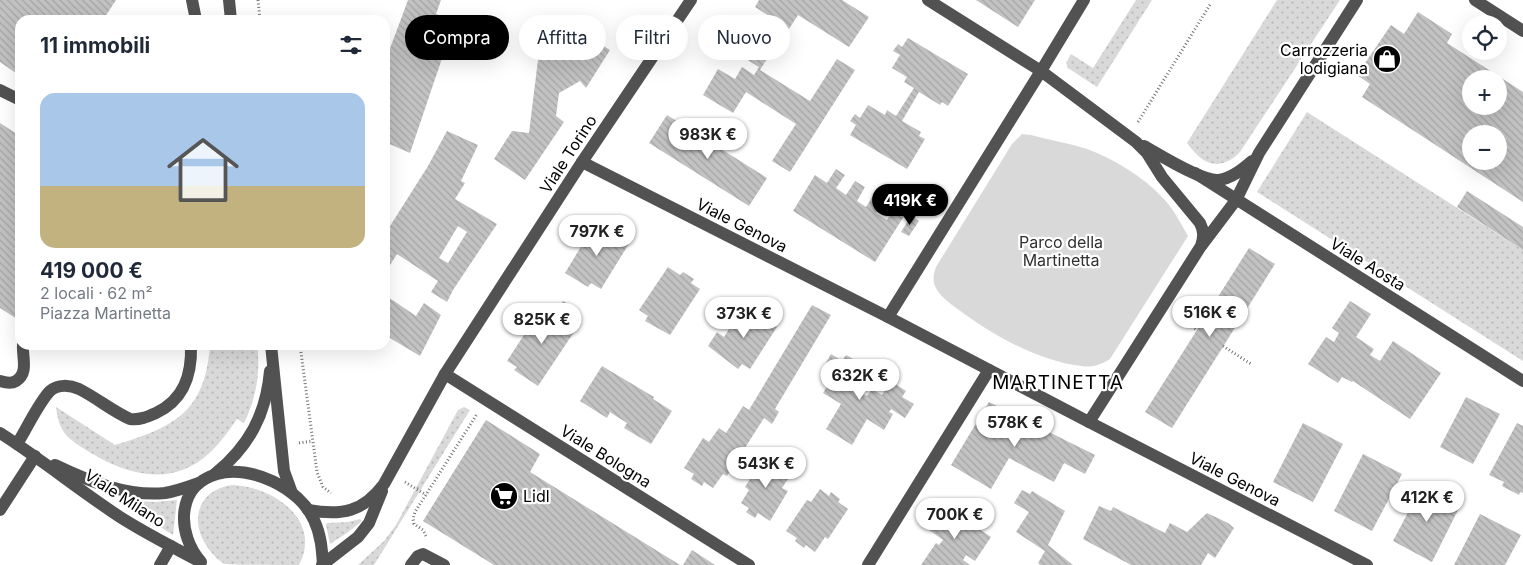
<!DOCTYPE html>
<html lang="it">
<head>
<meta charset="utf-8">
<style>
  :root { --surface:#fff; --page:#f2f2f3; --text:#1f2937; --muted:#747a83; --accent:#000 }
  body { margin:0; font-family:Inter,sans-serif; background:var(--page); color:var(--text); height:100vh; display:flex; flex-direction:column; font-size:19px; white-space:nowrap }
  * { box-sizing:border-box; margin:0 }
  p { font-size:16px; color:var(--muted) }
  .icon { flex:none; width:28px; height:28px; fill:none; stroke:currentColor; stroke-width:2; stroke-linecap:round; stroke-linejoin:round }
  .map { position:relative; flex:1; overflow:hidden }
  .details { position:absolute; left:15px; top:15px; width:375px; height:335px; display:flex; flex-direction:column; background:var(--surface); border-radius:15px; box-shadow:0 5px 20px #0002 }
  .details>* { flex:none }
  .guide { position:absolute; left:405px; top:15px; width:475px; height:45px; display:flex; gap:10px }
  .buttons { position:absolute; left:1462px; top:15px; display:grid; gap:10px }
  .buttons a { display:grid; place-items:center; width:45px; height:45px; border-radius:50%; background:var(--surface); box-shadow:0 5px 20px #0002; font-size:25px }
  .price { position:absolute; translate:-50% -42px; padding:0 11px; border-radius:18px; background:#fff; color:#222; font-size:16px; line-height:32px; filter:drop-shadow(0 1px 2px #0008) }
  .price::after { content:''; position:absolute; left:50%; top:30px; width:15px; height:11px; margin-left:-8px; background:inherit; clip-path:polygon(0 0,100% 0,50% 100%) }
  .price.selected { background:var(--accent); color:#fff }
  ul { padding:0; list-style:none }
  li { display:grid; align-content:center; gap:10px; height:265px; padding:0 25px }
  li span { display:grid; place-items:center; height:155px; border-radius:15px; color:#555 }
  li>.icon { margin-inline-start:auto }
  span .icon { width:90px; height:90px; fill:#fffc; stroke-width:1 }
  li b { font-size:21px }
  h2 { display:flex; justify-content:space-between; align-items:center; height:60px; padding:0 25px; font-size:21px }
  .tag { padding:0 18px; border-radius:22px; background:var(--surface); box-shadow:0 5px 20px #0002; font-size:18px; line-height:45px }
  .tag.selected { background:var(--accent); color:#fff }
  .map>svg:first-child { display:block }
</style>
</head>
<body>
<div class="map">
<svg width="1523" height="565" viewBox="0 0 1523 565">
  <defs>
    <pattern id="grass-dots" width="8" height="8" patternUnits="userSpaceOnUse" patternTransform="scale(1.25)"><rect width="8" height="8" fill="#d9d9d9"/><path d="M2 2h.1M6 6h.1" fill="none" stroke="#b8b8b8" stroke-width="1.8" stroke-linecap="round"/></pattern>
    <pattern id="building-back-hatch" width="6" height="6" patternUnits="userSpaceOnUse" patternTransform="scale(1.25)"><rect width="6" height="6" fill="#c2c2c2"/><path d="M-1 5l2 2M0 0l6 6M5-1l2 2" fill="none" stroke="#a5a5a5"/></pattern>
  </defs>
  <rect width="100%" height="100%" fill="#fff"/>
  <g fill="url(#grass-dots)">
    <polygon points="1136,0 1152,0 1097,87 1068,68 1066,63 1071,54 1093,68"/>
    <path d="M1277,0H1340L1240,152C1219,173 1202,164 1187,143Z"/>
    <polygon points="1307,112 1523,250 1523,361 1257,192"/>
    <path d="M210,345H257C261,372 256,399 244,423L237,419C223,439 209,459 185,469C153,482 119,470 91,453C80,446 68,440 62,429C58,422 57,414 56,407L115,445C175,427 205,412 210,345Z"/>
    <polygon points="464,407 470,410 374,565 358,565 384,541 396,525 458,410"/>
    <path d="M232,485C272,486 323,520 299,565C286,565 233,565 225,564C219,561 212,554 208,548C189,522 197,490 232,485Z"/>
    <polygon points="124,500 155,502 177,500 173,535 123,504 122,503"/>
    <polygon points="360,519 362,521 347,533 330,544 326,525 327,523 348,522"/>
  </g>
  <path fill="#d9d9d9" d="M1022,134L1031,135C1049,140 1069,143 1087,149C1114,159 1142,176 1162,197C1173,208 1180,222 1188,236L1110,359C1100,365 1092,368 1081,366C1039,361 992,335 959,310C951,304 939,296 935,286C932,280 934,273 936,267L1012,144Z"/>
  <g fill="url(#building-back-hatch)" fill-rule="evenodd">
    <polygon points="0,0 116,0 103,20 20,20 20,76 0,62"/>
    <polygon points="408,0 441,0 436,14 455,20 410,153 385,142 385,62"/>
    <polygon points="759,0 842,0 869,17 849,47 798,15 789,29 755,7"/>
    <polygon points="976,0 1035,0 1018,27"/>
    <path d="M1418,12L1452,34L1447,43L1523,92V202L1362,97L1370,84L1357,75L1391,25L1404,34ZM1471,79H1499V106H1471ZM1471,134H1499V161H1471Z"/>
    <polygon points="543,19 568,23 610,50 586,88 580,81 559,93 556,116 564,122 525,180 494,159 512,131 529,133"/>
    <polygon points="746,25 776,44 760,70 810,101 837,59 855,70 790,172 772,161 796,124 746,92 733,113 703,95 718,69 735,79 742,67 754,75 759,67 731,50"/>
    <polygon points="908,38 968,74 948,106 942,102 940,105 919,92 902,121 921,132 919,136 925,139 907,169 850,135 856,125 850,121 855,114 860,118 868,105 885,115 887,110 896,116 914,88 904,82 907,77 892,68 900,55 893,51 898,44 902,47"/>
    <polygon points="667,115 767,178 749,206 649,143"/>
    <polygon points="0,123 20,136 20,314 17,319 0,308"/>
    <path d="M447,131L478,145L461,181L465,183L455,199L497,224L453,290L447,302L431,292L438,281L397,254L387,270L385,269V234L428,166ZM458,226L467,232L448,263L439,258Z"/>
    <polygon points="836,169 845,175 836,188 846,195 855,181 865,187 857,201 866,207 875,193 885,199 876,213 887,220 895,206 906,213 875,262 793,211 815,175 827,183"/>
    <polygon points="1467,191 1523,227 1523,250 1457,207"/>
    <polygon points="911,216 919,221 909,236 901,232"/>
    <polygon points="591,224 604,232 607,228 630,242 601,289 591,283 588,287 565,273 585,240 583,238"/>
    <polygon points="1249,248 1275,264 1172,428 1145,412"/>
    <polygon points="668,267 680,275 683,272 694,279 691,283 700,289 670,335 645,321 648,316 639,310"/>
    <polygon points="385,295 416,316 424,303 441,315 420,356 385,335"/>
    <polygon points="563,301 571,306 563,319 576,329 538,386 514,370 517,367 507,361 539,312 551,320"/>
    <polygon points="1350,301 1371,314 1356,337 1374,349 1370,355 1380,361 1393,341 1441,373 1410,419 1353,381 1352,382 1342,377 1338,383 1308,364 1326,337 1334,342 1339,333 1332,328"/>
    <polygon points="812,305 831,315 775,409 779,412 772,424 764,418 727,476 723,474 713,488 704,482 702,486 691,479 694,474 684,468 703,438 709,442 719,428 726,433 743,406 749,410"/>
    <polygon points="743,306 752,312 755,308 766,315 764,319 777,327 750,369 742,364 738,369 708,346 717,332 724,337"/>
    <polygon points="831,354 842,361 846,355 862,364 852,379 862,385 858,391 867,396 872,389 882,395 891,381 906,391 902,397 914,404 905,418 891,409 889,412 893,414 884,430 867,419 852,445 826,429 841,404 823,393 834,375 823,368"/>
    <polygon points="602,366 654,397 653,399 672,411 651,444 624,428 627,423 619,418 610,412 607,418 580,401"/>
    <polygon points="1466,397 1500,414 1473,464 1440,447"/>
    <polygon points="989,402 1095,455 1085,474 1064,463 1054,482 1009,458 991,489 951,465"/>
    <polygon points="486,420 540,454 530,472 680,565 494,565 423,521"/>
    <polygon points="1303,423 1343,444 1313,502 1273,482"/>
    <polygon points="1517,423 1523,426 1523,493 1520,492 1519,495 1502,486 1504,482 1489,475"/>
    <polygon points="1363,454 1402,474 1372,531 1334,511"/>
    <polygon points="764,457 772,462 775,458 785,465 783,468 792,473 782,488 788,491 770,521 758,513 755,518 746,512 749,508 741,503 749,490 745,487"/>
    <polygon points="1423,484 1461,504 1432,562 1393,541"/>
    <polygon points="820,489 829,496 831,492 840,499 838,502 848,509 828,539 825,537 815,552 806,545 804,548 795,541 797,538 786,531 807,500 811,502"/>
    <polygon points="1022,490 1030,494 1032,491 1065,511 1048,545 1073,565 1040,565 1038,563 1045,551 1016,532 1029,512 1014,503"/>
    <polygon points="945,506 991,537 975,561 966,555 963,560 970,565 921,565 936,543 939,545 943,540 929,530"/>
    <polygon points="1099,506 1111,511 1113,507 1165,533 1170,523 1187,532 1207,513 1228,523 1234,528 1215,558 1208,553 1201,565 1131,565 1083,539"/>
    <polygon points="1480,514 1521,535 1505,565 1454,565"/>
    <polygon points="692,550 715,565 683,565"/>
  </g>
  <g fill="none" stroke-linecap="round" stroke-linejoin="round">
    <g stroke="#747474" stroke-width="3" stroke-dasharray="1 2.5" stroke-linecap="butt">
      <polyline points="258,0 260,20"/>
      <polyline points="1138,122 1211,3"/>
      <polyline points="1177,317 1197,330"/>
      <polyline points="300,345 317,472 323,487 331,493"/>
      <polyline points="1223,346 1251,364"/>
      <polyline points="299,443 312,441"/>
      <polyline points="405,482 426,495"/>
      <polyline points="426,536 423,530 414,524 413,519 415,512 477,414"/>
    </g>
    <g stroke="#525252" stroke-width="12">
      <polyline points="192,0 196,20"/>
      <polyline points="229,0 231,20"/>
      <polyline points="928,0 1041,71 1084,0"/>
      <polyline points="1475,0 1523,31"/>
      <path d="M1041,71L1136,142L1147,153L1162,177L1200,223C1204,231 1204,237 1201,246L1089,422L888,317Z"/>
      <polyline points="0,90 20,100"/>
      <path d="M1144,146C1160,155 1201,181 1218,180C1231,179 1243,169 1252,161"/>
      <polyline points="582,162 888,317"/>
      <polyline points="1195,173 1523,381"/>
      <polyline points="1202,245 1236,200 1259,153 1357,0"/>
      <polyline points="271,345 284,471 292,493"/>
      <polyline points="445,374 749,565"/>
      <path d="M0,381C6,383 11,384 16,381C29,373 22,357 23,345"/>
      <polyline points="1089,422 1367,565"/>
      <path d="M0,433C41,459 79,490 120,517C145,533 171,546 197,560"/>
      <path d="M17,444C26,430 39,402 50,391C58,384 70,385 79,389C97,398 112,411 130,419C140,420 147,417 156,413C184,400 192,375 191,345"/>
      <path d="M55,465C88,481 128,497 165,493C177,491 188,487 199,483"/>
      <path d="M215,474C249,446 266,415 270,371"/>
      <polyline points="0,510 35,456"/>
      <path d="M308,510C342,516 363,512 384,484L445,374L582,162L691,0"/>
      <path d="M201,562C177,535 175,486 217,474C250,464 300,488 314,520C321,535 322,549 323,565"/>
      <polyline points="160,565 171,546"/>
      <polyline points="322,565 358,537 369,523 382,491"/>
      <polyline points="411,565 418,556 423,554 444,565"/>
      <polyline points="868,565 989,370"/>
    </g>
  </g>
  <defs>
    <symbol id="shop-disc" viewBox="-11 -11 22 22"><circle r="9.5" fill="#000" stroke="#fff"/><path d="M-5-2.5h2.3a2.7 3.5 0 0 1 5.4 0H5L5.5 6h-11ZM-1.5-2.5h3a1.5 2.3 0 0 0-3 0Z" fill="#fff"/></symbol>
    <symbol id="supermarket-disc" viewBox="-11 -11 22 22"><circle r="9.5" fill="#000" stroke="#fff"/><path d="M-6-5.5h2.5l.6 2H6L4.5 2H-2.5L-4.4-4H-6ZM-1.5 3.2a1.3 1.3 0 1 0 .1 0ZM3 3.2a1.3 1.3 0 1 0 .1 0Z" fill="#fff"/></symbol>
  </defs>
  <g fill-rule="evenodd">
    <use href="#shop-disc" x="1371" y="43" width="32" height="32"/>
    <use href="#supermarket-disc" x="488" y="480" width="32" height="32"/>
  </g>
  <g text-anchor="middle" stroke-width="4.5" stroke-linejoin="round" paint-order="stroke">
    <g font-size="16" fill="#000" stroke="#fff" text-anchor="end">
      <text x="1368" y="56">Carrozzeria<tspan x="1368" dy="18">lodigiana</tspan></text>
      <text x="523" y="502" text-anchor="start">Lidl</text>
    </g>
    <g font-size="16" fill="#000" stroke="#fff">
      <text transform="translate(568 154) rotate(-57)" y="6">Viale Torino</text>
      <text transform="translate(742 225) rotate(27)" y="6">Viale Genova</text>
      <text transform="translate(1368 264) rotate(32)" y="6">Viale Aosta</text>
      <text transform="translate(606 456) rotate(32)" y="6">Viale Bologna</text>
      <text transform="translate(1235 479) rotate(27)" y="6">Viale Genova</text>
      <text transform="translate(125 498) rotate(33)" y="6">Viale Milano</text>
    </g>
    <g font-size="16" fill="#303030" stroke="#fff">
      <text x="1061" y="248">Parco della<tspan x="1061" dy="18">Martinetta</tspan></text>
    </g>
    <g font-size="19" letter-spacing="1" fill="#000" stroke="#fff">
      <text x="1058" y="389">MARTINETTA</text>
    </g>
  </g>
</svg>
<div class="buttons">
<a><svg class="icon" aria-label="locate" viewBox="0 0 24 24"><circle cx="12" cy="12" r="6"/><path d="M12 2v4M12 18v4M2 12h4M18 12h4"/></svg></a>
<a>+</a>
<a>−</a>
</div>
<b class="price" style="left:708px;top:160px">983K €</b>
<b class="price selected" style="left:910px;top:226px">419K €</b>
<b class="price" style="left:597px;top:257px">797K €</b>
<b class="price" style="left:1210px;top:338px">516K €</b>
<b class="price" style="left:744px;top:339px">373K €</b>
<b class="price" style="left:542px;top:345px">825K €</b>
<b class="price" style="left:860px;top:401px">632K €</b>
<b class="price" style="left:1015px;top:448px">578K €</b>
<b class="price" style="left:766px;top:489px">543K €</b>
<b class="price" style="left:1427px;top:523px">412K €</b>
<b class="price" style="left:955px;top:540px">700K €</b>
<div class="guide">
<a class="tag selected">Compra</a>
<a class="tag">Affitta</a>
<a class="tag">Filtri</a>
<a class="tag">Nuovo</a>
</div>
<section class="details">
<h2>11 immobili<svg class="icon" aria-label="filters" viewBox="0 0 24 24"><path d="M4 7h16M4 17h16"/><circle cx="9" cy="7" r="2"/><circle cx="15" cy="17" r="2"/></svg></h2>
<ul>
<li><span style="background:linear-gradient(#a9c7e8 60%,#c2b280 0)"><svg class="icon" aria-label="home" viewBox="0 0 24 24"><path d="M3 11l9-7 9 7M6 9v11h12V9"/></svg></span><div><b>419 000 €</b><p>2 locali · 62 m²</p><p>Piazza Martinetta</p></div></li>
</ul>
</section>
</div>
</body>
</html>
